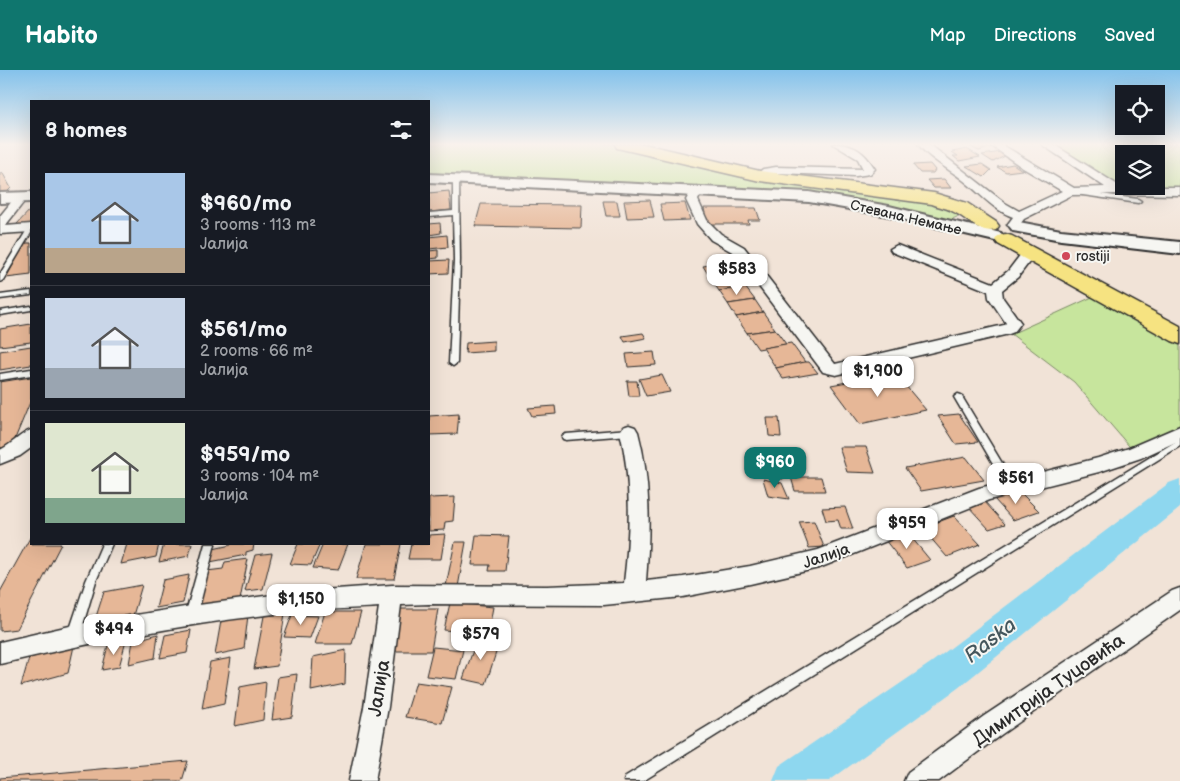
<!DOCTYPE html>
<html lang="en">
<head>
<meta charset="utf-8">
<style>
  :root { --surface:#171b24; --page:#20242c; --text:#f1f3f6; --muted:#9ea1a6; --line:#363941; --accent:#0f766e }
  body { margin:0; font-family:"Balsamiq Sans",sans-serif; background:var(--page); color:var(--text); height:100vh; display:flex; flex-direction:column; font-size:19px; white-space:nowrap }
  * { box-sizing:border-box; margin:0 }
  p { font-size:16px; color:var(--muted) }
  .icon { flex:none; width:28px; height:28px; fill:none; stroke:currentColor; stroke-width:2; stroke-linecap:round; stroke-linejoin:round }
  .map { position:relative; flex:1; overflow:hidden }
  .panel { position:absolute; left:30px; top:30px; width:400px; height:445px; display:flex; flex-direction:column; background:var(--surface); border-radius:0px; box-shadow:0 5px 20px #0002 }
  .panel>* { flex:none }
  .controls { position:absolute; left:1115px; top:15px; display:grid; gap:10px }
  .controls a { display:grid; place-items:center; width:50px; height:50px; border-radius:0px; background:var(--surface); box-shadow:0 5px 20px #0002; font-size:25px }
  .price { position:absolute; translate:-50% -42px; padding:0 11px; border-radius:10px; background:#fff; color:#222; font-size:16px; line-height:32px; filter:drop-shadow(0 1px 2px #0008) }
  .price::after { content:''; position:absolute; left:50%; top:30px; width:15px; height:11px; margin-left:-8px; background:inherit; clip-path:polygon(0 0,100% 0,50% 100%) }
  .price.current { background:var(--accent); color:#fff }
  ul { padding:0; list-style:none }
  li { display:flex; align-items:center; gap:15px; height:125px; padding:0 15px }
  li+li { border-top:1px solid var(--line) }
  li span { display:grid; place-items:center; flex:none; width:140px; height:100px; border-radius:0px; color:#555 }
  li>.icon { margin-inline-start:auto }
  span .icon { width:60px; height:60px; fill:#fffc; stroke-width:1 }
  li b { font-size:21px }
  h2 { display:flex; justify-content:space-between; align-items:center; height:60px; padding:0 15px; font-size:21px }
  header { display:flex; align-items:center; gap:30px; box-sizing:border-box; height:70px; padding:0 25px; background:var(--accent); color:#fff }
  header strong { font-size:24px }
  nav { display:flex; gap:28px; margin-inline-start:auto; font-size:18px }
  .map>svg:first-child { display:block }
</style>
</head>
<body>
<header>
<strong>Habito</strong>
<nav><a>Map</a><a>Directions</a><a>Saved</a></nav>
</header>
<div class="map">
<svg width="1180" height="711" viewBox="0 0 1180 711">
  <rect width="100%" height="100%" fill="#f1e3d7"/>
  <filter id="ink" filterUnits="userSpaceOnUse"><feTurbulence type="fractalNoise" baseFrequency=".02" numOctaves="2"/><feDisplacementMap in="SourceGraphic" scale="10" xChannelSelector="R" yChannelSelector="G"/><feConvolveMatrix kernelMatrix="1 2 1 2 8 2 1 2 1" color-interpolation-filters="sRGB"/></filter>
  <g filter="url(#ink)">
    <g fill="#c7e59d" stroke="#798864" fill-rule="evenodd">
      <polygon points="429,74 623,74 710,95 907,125 959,142 957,147 947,151 819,128 429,108"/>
      <path d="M1046,74H1180V121L1118,120ZM1124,84H1156V116H1124Z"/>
      <polygon points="1101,223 1180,266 1180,363 1135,383 1074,312 1011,264"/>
    </g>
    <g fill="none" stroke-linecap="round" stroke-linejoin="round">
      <polygon fill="#8ed7ef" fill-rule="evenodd" points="1180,409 1180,438 958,618 829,711 773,711 779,696 932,592 1169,413"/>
    </g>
    <g fill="#e6b797" stroke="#2b2b2b">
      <polygon points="977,74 986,74 992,77 979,81 969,76"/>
      <polygon points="967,79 980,87 959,91 953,86 958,86 952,82"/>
      <polygon points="1001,82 1007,85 993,92 982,85"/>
      <polygon points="930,94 935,100 933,103 920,103 913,95"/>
      <polygon points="982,94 991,100 984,107 966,96"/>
      <polygon points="1013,94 1022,100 1006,102 997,97"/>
      <polygon points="2,102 11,118 6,123 0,124 0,103"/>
      <polygon points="944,109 951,118 934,118 927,110"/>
      <polygon points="449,121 451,140 429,142 429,123"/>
      <polygon points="650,130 654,147 627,148 624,131"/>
      <polygon points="603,131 617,131 620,146 606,146"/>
      <polygon points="685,133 690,150 664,151 660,134"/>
      <polygon points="481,134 582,135 581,158 475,156"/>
      <polygon points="704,138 756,138 760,150 748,150 749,154 707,154"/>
      <polygon points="31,139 31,154 16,155"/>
      <polygon points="440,153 441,163 429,165 429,154"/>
      <polygon points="447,165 448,177 429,179 429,167"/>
      <polygon points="25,173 31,173 31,205 6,208"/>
      <polygon points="438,180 438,188 429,189 429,181"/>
      <polygon points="449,190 448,203 429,204 429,191"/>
      <polygon points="730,192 739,204 711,209 703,196"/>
      <polygon points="739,204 748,217 719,221 711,209"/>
      <polygon points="745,217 755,230 728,234 719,221"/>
      <polygon points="755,230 763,242 736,247 728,234"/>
      <polygon points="763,242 775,259 747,263 736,247"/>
      <polygon points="31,254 31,272 0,276 0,259"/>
      <polygon points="775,259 786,274 758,279 747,263"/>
      <polygon points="643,263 646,268 625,272 622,266"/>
      <polygon points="494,271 494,281 465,283 466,273"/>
      <polygon points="791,273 805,292 776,298 763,278"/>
      <polygon points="31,276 31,295 0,300 0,281"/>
      <polygon points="654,282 656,295 628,297 626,284"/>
      <polygon points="805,292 809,292 818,303 783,309 776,298"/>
      <polygon points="895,303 926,340 860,354 831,315"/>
      <polygon points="662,305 670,322 646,326 639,309"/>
      <polygon points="31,307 31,330 12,376 0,378 0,312"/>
      <polygon points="627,311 637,311 639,326 629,326"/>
      <polygon points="555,336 556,344 532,346 528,338"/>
      <polygon points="459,344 457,364 429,365 429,346"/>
      <polygon points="959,344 978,372 956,374 938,346"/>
      <polygon points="767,348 779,348 781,367 769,366"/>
      <polygon points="839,377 866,377 875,403 847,402"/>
      <polygon points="757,382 784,386 783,409 756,405"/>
      <polygon points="966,387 984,410 921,421 905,398"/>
      <polygon points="791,407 821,407 825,421 795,421"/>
      <polygon points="763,409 782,413 789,429 768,426"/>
      <polygon points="1018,420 1039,441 1013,450 994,429"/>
      <polygon points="455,427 453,451 445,452 444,460 429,461 429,428"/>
      <polygon points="984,431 1005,454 989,459 968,436"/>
      <polygon points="845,437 853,459 841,459 838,450 826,451 822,438"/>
      <polygon points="954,446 980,474 947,487 922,458"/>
      <polygon points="814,451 824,477 809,478 799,452"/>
      <polygon points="907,462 930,490 907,498 885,470"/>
      <polygon points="445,464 441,489 408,489 411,474 429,474 429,465"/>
      <polygon points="476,465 509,466 505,501 489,501 490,495 472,495"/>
      <polygon points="31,466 31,474 61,474 17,559 0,561 0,522"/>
      <polygon points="455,472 466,472 458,517 446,516"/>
      <polygon points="127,474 159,474 156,487 121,494"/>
      <polygon points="164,474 192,474 189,486 159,492"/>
      <polygon points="231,474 254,474 253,480 246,482 246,485 210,492 213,479 231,475"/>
      <polygon points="298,474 320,474 311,495 290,494"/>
      <polygon points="323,474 348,474 338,500 313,498"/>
      <polygon points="366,474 401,474 394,509 356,509"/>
      <polygon points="272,483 263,519 245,521 255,485"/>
      <polygon points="248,489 240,530 199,536 207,501 223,499 225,492"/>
      <polygon points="189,505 183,533 156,538 163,510"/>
      <polygon points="142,515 132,549 93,556 104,522"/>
      <polygon points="450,533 493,537 488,564 444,560"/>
      <polygon points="398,539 438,539 431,581 390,581"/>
      <polygon points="325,542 361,542 352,574 315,574"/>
      <polygon points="285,543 277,596 254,599 264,546"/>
      <polygon points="248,545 244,579 215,585 221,551"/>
      <polygon points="292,545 318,546 310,568 284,567"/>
      <polygon points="191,560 187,583 160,588 165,565"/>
      <polygon points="158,564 155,588 129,594 133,571"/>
      <polygon points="477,569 499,573 486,614 463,609"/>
      <polygon points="126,571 119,597 102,600 108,575"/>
      <polygon points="74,576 68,603 21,616 29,588"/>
      <polygon points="433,577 463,580 456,609 426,606"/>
      <polygon points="346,580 345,614 311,621 313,587"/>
      <polygon points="231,588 224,634 202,639 210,592"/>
      <polygon points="297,604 292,647 272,650 278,607"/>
      <polygon points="266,612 263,650 235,656 240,617"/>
      <polygon points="416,612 452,617 442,653 405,647"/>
      <polygon points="188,691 182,711 0,711 0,708"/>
    </g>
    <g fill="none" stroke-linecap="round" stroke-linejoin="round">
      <defs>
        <g id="service">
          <polygon points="456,106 459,108 460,190 457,293 453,296 449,293 454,190 453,145 429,147 429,143 453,141 453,108"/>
          <polygon points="1078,121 1138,129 1141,131 1138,133 1076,124 1075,123"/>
          <polygon points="31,156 31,163 3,210 0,212 0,204 28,158"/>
          <polygon points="31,221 31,225 0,229 0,225"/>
          <polygon points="31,236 31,240 0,245 0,241"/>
          <polygon points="31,299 31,305 0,310 0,304"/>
          <polygon points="958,324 961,325 1014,413 1016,416 1014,419 1011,420 1008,419 954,327"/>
          <polygon points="629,359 633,362 629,365 566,370 563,369 562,367 563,365 566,364"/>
          <polygon points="1180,369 1180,376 643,711 624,711 626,706"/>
          <polygon points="102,474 112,474 96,511 80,565 78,569 74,570 70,569 68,565 86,511"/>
          <polygon points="205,474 215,474 197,546 195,550 191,551 187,550 185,546"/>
        </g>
        <g id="minor">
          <path d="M833,74C854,74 864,81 875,99L870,104L856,106L776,103L760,109L754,106L763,99L776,97L863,99L858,89Z"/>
          <path d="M918,74H929L1005,133L1019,141L1062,121L1023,98L989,74H1001L1074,118L1105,117L1041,74H1053L1121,117H1180V125L1118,124L1072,125L1024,149L1017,158L1013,159L1007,155L1013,147C993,140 979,122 963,110C948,98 929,89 918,74Z"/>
          <polygon points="697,116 703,120 698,130 707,150 721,164 744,177 835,294 1004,255 1006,253 989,228 988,221 892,182 890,179 897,175 993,213 1008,201 1024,180 1034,180 1036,183 1018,207 1002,220 1003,228 1021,253 1014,262 1009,264 836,305 823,302 734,183 711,170 697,154 686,130 693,118"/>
          <polygon points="21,124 27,128 5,156 31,154 31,162 0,164 0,146 17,125"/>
          <path d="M629,355L635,357L638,362C651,411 650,461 646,511L683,507L750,496L818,480L979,418L1098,388L1129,378L1180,356V370L1141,388L1099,402L989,430L819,498L750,514L683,527L604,535L429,534L401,535L388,637L375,711H349L364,637L379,537C352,539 324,539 296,542C196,551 97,571 0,594V572L74,555L191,536L295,522L392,515L547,516L624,513C630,462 632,412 620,362L623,357Z"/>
          <path d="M31,360V378L20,386L0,394V380C11,375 20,364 31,360Z"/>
          <polygon points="1180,518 1180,540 1002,664 939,711 904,711 908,702 984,646 1172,521"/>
        </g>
        <g id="tertiary">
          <polygon points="429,104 809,122 889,136 1001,163 1003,166 1001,169 995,171 889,146 809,132 429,112"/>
          <polygon points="31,122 31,132 0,133 0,123"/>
        </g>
        <polygon id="secondary" points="1019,152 1061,160 1180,172 1180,184 1061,170 1013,161 1010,157 1013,153"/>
        <g id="primary">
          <path d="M615,74H644L760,101L934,123L967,133L996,152L999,156L996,160C979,164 968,149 954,142C948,138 939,137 932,134L760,111L617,78Z"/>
          <polygon points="1005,164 1012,166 1180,256 1180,274 1172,271 998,174 995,170 998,166"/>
        </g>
      </defs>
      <use href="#service" stroke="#2b2b2b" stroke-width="3"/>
      <use href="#minor" stroke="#2b2b2b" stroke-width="3"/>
      <use href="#tertiary" stroke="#2b2b2b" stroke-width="4"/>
      <use href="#secondary" stroke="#2b2b2b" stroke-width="4"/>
      <use href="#primary" stroke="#2b2b2b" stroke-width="3"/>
      <use href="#service" fill="#f6f6f2" fill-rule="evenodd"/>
      <use href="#minor" fill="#f6f6f2" fill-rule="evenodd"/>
      <use href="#tertiary" fill="#f6f6f2" fill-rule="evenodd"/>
      <use href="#secondary" fill="#f6f6f2" fill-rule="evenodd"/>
      <use href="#primary" fill="#f6e381" fill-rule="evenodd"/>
    </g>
  </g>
  <linearGradient id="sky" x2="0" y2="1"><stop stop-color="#84c2eb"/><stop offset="0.43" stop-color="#f9f2ed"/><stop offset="1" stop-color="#f9f2ed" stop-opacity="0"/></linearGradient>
  <rect width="1180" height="173" fill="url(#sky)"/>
  <circle fill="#d1495b" stroke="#f6f6f2" stroke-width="2" cx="1066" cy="186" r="5"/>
  <g text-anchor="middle" stroke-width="4" stroke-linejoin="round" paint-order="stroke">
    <g font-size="14" fill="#2b2b2b" stroke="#f6f6f2">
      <text transform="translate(906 147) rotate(13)" y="5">Стевана Немање</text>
    </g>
    <g font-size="14" fill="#2b2b2b" stroke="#f6f6f2" text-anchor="start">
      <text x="1076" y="191">rostiji</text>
    </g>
    <g font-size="16" fill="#2b2b2b" stroke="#f6f6f2">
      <text transform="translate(826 485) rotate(-19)" y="6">Јалија</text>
    </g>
    <g font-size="19" fill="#2b2b2b" stroke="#f6f6f2">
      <text transform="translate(378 618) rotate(-81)" y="7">Јалија</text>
      <text transform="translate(1048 619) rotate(-35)" y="7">Димитрија Туцовића</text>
    </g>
    <g font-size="21" font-style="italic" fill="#44565c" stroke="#f6f6f2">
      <text transform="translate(990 570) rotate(-38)" y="7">Raska</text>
    </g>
  </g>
</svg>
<div class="controls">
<a><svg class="icon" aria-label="locate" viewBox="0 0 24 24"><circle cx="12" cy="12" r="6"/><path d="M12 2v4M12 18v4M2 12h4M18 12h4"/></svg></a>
<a><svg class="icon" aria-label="layers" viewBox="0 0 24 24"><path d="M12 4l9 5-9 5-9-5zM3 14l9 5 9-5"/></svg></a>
</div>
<b class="price" style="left:737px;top:226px">$583</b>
<b class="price" style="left:878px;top:328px">$1,900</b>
<b class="price current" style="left:775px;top:419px">$960</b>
<b class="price" style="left:1016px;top:435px">$561</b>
<b class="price" style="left:907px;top:480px">$959</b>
<b class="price" style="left:301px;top:556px">$1,150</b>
<b class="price" style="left:114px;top:586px">$494</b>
<b class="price" style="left:481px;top:591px">$579</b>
<section class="panel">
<h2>8 homes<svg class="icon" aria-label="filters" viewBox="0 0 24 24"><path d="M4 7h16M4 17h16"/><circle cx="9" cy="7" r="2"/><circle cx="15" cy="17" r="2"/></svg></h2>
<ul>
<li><span style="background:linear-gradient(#a9c7e8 75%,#b9a48a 0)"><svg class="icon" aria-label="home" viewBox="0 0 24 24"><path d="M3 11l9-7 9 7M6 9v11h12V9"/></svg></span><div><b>$960/mo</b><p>3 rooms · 113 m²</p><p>Јалија</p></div></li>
<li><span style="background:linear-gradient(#c9d6e8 70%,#9aa5b1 0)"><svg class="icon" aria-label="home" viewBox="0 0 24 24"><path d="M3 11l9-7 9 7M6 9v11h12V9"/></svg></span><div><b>$561/mo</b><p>2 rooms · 66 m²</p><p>Јалија</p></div></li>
<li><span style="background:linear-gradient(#dfe7d0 75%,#7fa58c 0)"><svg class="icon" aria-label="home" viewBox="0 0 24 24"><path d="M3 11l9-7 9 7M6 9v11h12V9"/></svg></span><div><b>$959/mo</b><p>3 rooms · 104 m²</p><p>Јалија</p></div></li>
</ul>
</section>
</div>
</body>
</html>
